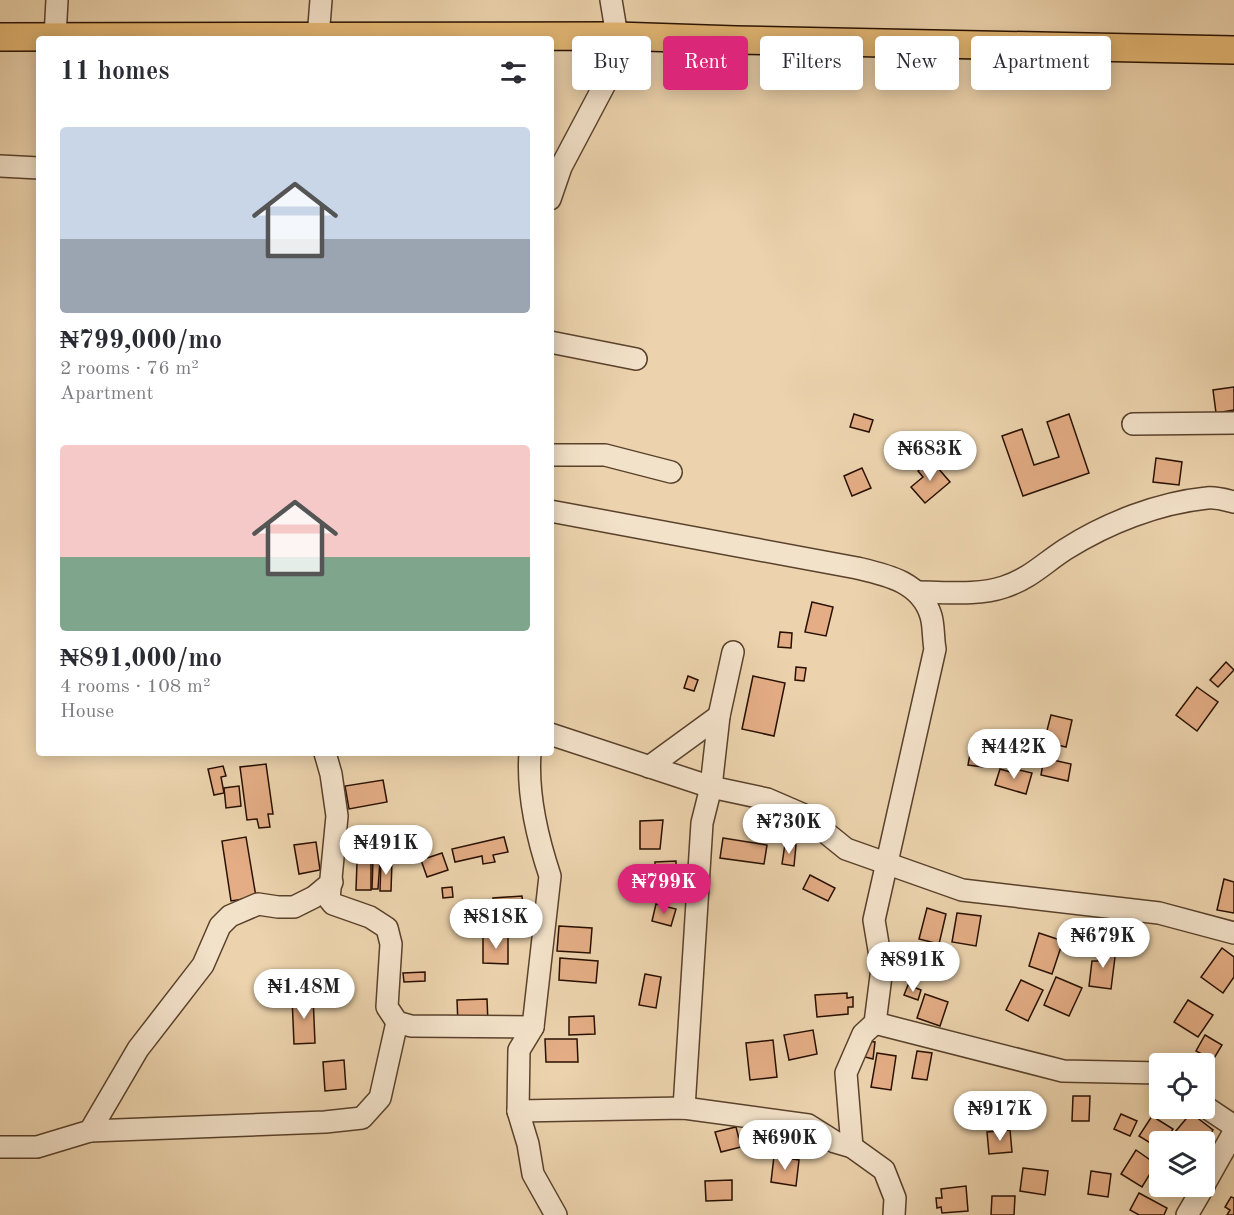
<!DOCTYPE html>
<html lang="en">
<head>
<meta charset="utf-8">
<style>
  :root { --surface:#fff; --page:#f2f2f3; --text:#2b2b33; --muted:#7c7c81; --accent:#db2777 }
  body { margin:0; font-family:"Old Standard TT",serif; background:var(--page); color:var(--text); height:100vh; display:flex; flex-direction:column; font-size:22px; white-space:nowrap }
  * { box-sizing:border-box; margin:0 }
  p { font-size:20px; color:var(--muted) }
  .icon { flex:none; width:33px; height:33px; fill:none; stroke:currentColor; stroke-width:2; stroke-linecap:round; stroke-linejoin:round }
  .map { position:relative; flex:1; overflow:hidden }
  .details { position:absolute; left:36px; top:36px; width:518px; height:720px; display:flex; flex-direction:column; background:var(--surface); border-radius:6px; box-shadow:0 3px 15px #0003 }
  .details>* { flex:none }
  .banner { position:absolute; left:572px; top:36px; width:570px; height:54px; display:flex; gap:12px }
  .tools { position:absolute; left:1149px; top:1053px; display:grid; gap:12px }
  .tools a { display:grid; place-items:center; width:66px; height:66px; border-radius:6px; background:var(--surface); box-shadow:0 3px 15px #0003; font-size:30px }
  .price { position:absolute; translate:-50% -51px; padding:0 14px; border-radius:21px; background:#fff; color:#222; font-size:20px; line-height:39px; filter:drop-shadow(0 2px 3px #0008) }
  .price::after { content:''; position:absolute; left:50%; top:36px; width:18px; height:14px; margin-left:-9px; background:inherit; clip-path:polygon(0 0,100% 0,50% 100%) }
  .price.selected { background:var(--accent); color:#fff }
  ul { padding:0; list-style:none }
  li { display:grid; align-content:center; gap:12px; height:318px; padding:0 24px }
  li span { display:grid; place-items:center; height:186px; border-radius:6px; color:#555 }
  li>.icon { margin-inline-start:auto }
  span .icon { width:108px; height:108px; fill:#fffc; stroke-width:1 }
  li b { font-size:26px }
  h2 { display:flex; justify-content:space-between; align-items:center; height:72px; padding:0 24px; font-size:26px }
  .pill { padding:0 21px; border-radius:6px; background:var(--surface); box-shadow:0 3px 15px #0003; font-size:21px; line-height:54px }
  .pill.selected { background:var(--accent); color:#fff }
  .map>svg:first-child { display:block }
</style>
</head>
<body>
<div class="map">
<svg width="1234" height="1215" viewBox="0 0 1234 1215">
  <rect width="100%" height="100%" fill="#ecd3ad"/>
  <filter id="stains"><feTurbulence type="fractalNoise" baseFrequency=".00333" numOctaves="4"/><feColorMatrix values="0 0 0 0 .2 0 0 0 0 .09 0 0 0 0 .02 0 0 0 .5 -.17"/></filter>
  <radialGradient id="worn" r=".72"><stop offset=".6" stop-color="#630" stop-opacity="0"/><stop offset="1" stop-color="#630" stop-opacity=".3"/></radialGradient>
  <g fill="#e4ad85" stroke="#281000" stroke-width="1.5">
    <polygon points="1234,387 1234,410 1216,413 1213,390"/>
    <polygon points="854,414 873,420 869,432 850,427"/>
    <polygon points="1069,414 1089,473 1023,496 1002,436 1022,429 1034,465 1059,457 1047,422"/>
    <polygon points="1156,458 1182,462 1179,485 1153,482"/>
    <polygon points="931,460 950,482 925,503 911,487 923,477 918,471"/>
    <polygon points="862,468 871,488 852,496 844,476"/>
    <polygon points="812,602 833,607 826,636 805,632"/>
    <polygon points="780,632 792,633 791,648 778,647"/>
    <polygon points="1226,662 1234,670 1218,687 1210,680"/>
    <polygon points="796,667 806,668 804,681 795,680"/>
    <polygon points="688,676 698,680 694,691 684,688"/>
    <polygon points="753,676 785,683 774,736 742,729"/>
    <polygon points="1197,687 1218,702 1197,731 1176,715"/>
    <polygon points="1051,715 1072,720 1066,747 1044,742"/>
    <polygon points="970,754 985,756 983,767 968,765"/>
    <polygon points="1044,758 1071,764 1068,781 1041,775"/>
    <polygon points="266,764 273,814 268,814 270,827 259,828 257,819 247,820 240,767"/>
    <polygon points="223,766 226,776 221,777 224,793 214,795 208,769"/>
    <polygon points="1000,769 1014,773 1015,769 1032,773 1026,794 995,785"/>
    <polygon points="383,780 387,802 349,809 345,786"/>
    <polygon points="239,786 241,806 226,808 224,788"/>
    <polygon points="663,820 660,849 640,849 640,821"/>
    <polygon points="246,837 256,897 231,901 222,841"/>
    <polygon points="504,837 508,852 493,855 495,862 483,864 482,856 455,862 452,849"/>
    <polygon points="723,838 767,845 764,864 720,858"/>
    <polygon points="316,842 320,870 299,874 294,845"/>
    <polygon points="785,844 796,845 794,866 782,864"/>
    <polygon points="442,853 448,870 427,877 421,860"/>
    <polygon points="373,860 380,861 378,889 372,889"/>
    <polygon points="381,860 392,860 391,891 380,891"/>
    <polygon points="676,861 676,875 655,875 655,862"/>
    <polygon points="357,862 371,862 371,890 356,890"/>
    <polygon points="810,875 835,888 828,901 803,889"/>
    <polygon points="1224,879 1234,882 1234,913 1217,910"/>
    <polygon points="452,887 453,897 443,898 442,888"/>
    <polygon points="522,896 524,915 495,918 493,898"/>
    <polygon points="656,904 676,909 671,926 652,921"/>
    <polygon points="927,908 946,914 939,944 919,939"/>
    <polygon points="957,913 981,916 976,946 952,942"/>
    <polygon points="559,926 592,928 590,953 557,951"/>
    <polygon points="1039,933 1063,941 1052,974 1029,966"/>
    <polygon points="483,936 508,936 508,964 483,963"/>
    <polygon points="1099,947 1116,949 1111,989 1089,986 1092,961 1098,961"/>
    <polygon points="1222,948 1234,957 1234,977 1223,993 1201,977"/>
    <polygon points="560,958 598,961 596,983 559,980"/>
    <polygon points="425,972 425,981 404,982 403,973"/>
    <polygon points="645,974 661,977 656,1008 639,1005"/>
    <polygon points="1056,977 1082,988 1069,1016 1044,1005"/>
    <polygon points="1021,980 1043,990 1028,1021 1006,1010"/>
    <polygon points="908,985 921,990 918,1000 904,995"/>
    <polygon points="847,993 847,998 853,997 853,1007 848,1007 848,1014 817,1017 815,995"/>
    <polygon points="925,994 948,1002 940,1026 917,1018"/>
    <polygon points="313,996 315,1043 294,1044 292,997"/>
    <polygon points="487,999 488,1023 458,1024 457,1000"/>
    <polygon points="1188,1000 1213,1015 1198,1037 1174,1022"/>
    <polygon points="594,1016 595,1034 569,1035 569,1017"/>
    <polygon points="813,1030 817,1054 789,1060 784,1035"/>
    <polygon points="1205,1035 1222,1045 1213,1060 1196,1051"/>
    <polygon points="545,1039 577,1039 578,1062 546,1062"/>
    <polygon points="773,1040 777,1077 750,1080 746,1043"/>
    <polygon points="867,1041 875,1042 873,1059 865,1057"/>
    <polygon points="917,1051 932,1053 927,1080 912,1078"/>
    <polygon points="877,1053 896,1056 891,1090 871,1087"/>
    <polygon points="344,1060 346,1089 325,1091 323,1062"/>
    <polygon points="1073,1096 1090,1096 1089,1121 1072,1121"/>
    <polygon points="1191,1113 1213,1130 1204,1142 1187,1142 1175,1132"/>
    <polygon points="1121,1114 1137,1121 1130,1136 1114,1129"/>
    <polygon points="1152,1116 1173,1129 1165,1142 1160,1142 1160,1149 1139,1136"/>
    <polygon points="736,1127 741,1147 721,1152 715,1132"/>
    <polygon points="770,1127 810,1130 809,1146 803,1146 802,1155 768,1152"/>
    <polygon points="1010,1130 1012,1152 989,1154 987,1132"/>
    <polygon points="1136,1150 1156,1164 1142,1187 1121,1174"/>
    <polygon points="774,1156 799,1160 796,1186 771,1182"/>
    <polygon points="1023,1168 1048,1171 1045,1195 1020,1191"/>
    <polygon points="1091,1171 1111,1174 1108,1197 1088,1194"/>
    <polygon points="732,1180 732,1200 706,1201 705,1181"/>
    <polygon points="966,1186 968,1211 942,1213 941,1207 937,1208 936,1198 942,1198 941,1189"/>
    <polygon points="1139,1193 1167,1208 1164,1215 1139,1215 1130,1210"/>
    <polygon points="992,1196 1015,1196 1014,1215 991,1215"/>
    <polygon points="1231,1197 1234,1198 1234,1215 1227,1215 1230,1210 1225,1207"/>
  </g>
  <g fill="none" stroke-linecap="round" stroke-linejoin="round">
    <defs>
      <g id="minor">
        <polyline points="55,37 57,0"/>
        <polyline points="318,38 321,0"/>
        <polyline points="0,166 39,168"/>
        <polyline points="550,199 561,167 615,65 617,36 611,0"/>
        <polyline points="550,342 636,359"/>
        <polyline points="1133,424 1234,423"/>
        <polyline points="550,455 605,455 671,472"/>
        <path d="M550,511L857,568C887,575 921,582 931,616C934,626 933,639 935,649L874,920L882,968L875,1023L863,1034L846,1073L852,1147"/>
        <path d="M918,592C945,592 978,596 1004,587C1031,578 1044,563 1066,549C1107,523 1158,503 1207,498C1215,497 1226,500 1234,502"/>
        <polyline points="550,734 711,787 767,799 804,815 846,849 962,890 1159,913 1234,933"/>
        <polyline points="325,753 331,774 337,816 329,899 333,904 370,917 387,928 391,944 387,1007 397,1022 411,1026 533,1027"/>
        <path d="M530,753C527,794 537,837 550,876L533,1027L519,1050L518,1111L528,1144L533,1174L556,1215"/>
        <polyline points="649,767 719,716"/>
        <polyline points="875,1023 1063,1071 1160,1073"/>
        <polyline points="1204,1106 1234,1126"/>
        <polyline points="684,1108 702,823 711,787 719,716 733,652"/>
        <polyline points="518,1111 684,1108 808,1125 835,1142 852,1147 884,1170 895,1198 894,1215"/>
        <polyline points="90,1131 325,1122 362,1118 380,1098 397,1022"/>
        <polyline points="0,1147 37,1147 90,1131 138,1049 203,965 220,926 230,916 258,904 278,907 294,907 314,897 332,882"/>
        <polyline points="1204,1185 1234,1132"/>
        <polyline points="1187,1215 1204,1186"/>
      </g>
      <polyline id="major" points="0,37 617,36 736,40 1234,50"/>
    </defs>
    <use href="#minor" stroke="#59412b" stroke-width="24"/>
    <use href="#major" stroke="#281000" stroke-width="30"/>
    <use href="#minor" stroke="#f3e2ca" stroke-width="21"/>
    <use href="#major" stroke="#e6ba76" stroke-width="27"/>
  </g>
  <rect width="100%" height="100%" filter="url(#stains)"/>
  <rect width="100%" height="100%" fill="url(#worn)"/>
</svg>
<div class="tools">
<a><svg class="icon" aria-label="locate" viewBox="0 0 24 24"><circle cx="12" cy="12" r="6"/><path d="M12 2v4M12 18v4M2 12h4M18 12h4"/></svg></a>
<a><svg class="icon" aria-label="layers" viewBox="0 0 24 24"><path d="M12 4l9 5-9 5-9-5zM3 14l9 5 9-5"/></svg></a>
</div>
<b class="price" style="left:930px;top:482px">₦683K</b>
<b class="price" style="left:1014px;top:780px">₦442K</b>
<b class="price" style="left:789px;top:855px">₦730K</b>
<b class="price" style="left:386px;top:876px">₦491K</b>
<b class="price selected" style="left:664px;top:915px">₦799K</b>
<b class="price" style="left:496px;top:950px">₦818K</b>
<b class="price" style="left:1103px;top:969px">₦679K</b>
<b class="price" style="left:913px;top:993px">₦891K</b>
<b class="price" style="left:304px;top:1020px">₦1.48M</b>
<b class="price" style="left:1000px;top:1142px">₦917K</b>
<b class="price" style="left:785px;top:1171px">₦690K</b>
<div class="banner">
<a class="pill">Buy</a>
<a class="pill selected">Rent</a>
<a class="pill">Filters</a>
<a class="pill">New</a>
<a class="pill">Apartment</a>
</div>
<section class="details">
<h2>11 homes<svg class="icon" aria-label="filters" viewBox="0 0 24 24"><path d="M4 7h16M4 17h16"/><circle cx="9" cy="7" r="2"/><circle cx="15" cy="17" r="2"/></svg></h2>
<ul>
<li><span style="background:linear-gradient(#c9d6e8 60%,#9aa5b1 0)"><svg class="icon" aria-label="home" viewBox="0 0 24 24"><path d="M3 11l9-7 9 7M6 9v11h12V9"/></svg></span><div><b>₦799,000/mo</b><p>2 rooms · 76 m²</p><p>Apartment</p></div></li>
<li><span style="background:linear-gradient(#f6c9c9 60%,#7fa58c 0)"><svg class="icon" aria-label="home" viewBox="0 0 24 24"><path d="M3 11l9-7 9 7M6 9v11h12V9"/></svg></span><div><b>₦891,000/mo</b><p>4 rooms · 108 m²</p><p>House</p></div></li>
</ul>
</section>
</div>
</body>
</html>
